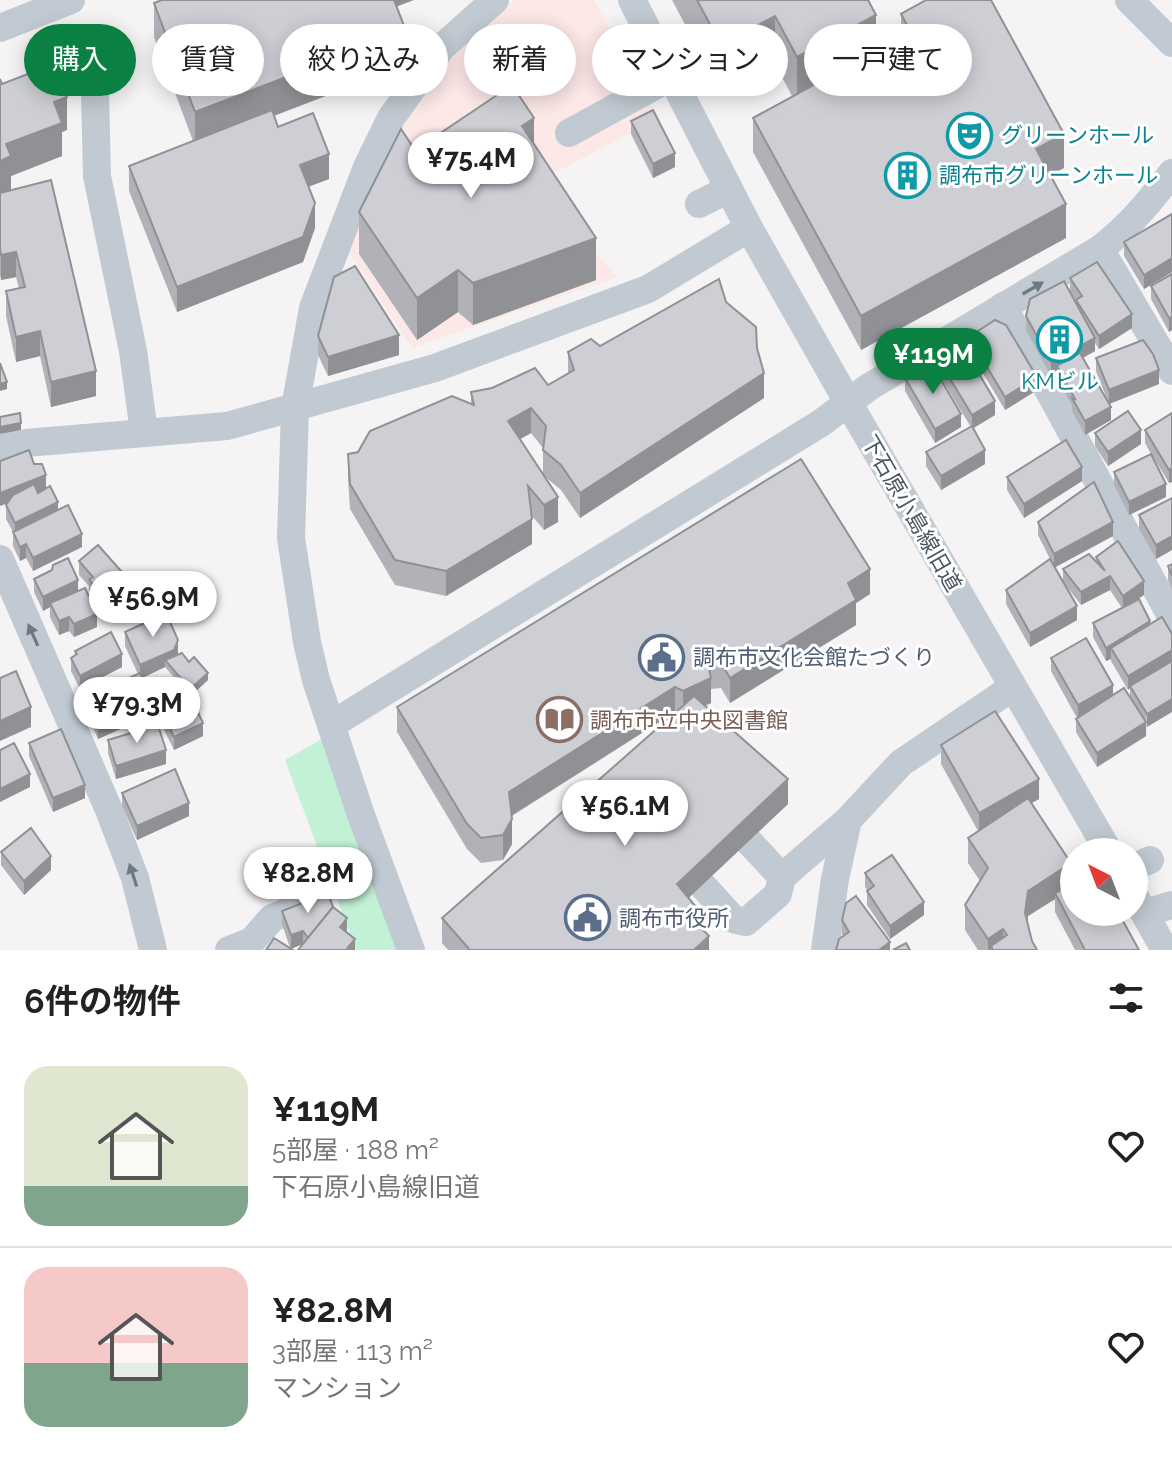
<!DOCTYPE html>
<html lang="ja">
<head>
<meta charset="utf-8">
<style>
  :root { --surface:#fff; --page:#f2f2f2; --text:#222; --muted:#767676; --line:#e0e0e0; --accent:#0b8043 }
  body { margin:0; font-family:Raleway,"Noto Sans JP",sans-serif; background:var(--page); color:var(--text); height:100vh; display:flex; flex-direction:column; font-size:30px; white-space:nowrap }
  * { box-sizing:border-box; margin:0 }
  p { font-size:26px; color:var(--muted) }
  .icon { flex:none; width:44px; height:44px; fill:none; stroke:currentColor; stroke-width:2; stroke-linecap:round; stroke-linejoin:round }
  .map { position:relative; height:950px; overflow:hidden }
  .panel { display:flex; flex-direction:column; background:var(--surface); flex:1 }
  .panel>* { flex:none }
  .banner { position:absolute; left:24px; top:24px; width:1124px; height:72px; display:flex; gap:16px }
  .needle { width:52px; rotate:318deg }
  .controls { position:absolute; left:1060px; top:838px; display:grid; gap:16px }
  .controls a { display:grid; place-items:center; width:88px; height:88px; border-radius:50%; background:var(--surface); box-shadow:0 4px 20px #0003; font-size:40px }
  .price { position:absolute; translate:-50% -68px; padding:0 18px; border-radius:28px; background:#fff; color:#222; font-size:26px; line-height:52px; filter:drop-shadow(0 2px 4px #0008) }
  .price::after { content:''; position:absolute; left:50%; top:48px; width:24px; height:18px; margin-left:-12px; background:inherit; clip-path:polygon(0 0,100% 0,50% 100%) }
  .price.selected { background:var(--accent); color:#fff }
  ul { padding:0; list-style:none }
  li { display:flex; align-items:center; gap:24px; height:200px; padding:0 24px }
  li+li { border-top:2px solid var(--line) }
  li span { display:grid; place-items:center; flex:none; width:224px; height:160px; border-radius:24px; color:#555 }
  li>.icon { margin-inline-start:auto }
  span .icon { width:96px; height:96px; fill:#fffc; stroke-width:1 }
  li b { font-size:34px }
  h2 { display:flex; justify-content:space-between; align-items:center; height:96px; padding:0 24px; font-size:34px }
  .tag { padding:0 28px; border-radius:36px; background:var(--surface); box-shadow:0 4px 20px #0003; font-size:28px; line-height:72px }
  .tag.selected { background:var(--accent); color:#fff }
  .map>svg:first-child { display:block }
</style>
</head>
<body>
<div class="map">
<svg width="1172" height="950" viewBox="0 0 1172 950">
  <rect width="100%" height="100%" fill="#f5f3f3"/>
  <polygon fill="#fce8e6" points="514,0 594,0 658,119 544,178 571,223 617,277 412,348 347,249 377,175 403,126 426,90 456,53"/>
  <polygon fill="#c3f1d5" points="322,739 398,950 356,950 285,760"/>
  <g fill="none" stroke-linecap="round" stroke-linejoin="round">
    <g stroke="#c1cad2" stroke-width="28">
      <polyline points="632,0 749,228 849,404 1109,852"/>
      <polyline points="1129,0 1172,43"/>
      <polyline points="0,28 71,0"/>
      <polyline points="85,69 95,93 97,176 133,351 144,432"/>
      <polyline points="569,133 671,77"/>
      <polyline points="699,204 729,189"/>
      <polyline points="1100,249 1172,371"/>
      <polyline points="1003,306 1172,618"/>
      <polyline points="0,448 26,443 227,426 435,368 648,289 749,228"/>
      <polyline points="0,559 109,810 135,878 153,950"/>
      <path d="M331,725L821,423L869,387L1100,249C1129,227 1150,201 1172,173"/>
      <polygon points="722,813 782,877 778,894 746,922 733,919 675,855"/>
      <polyline points="1134,867 1150,860"/>
      <polyline points="782,877 848,820 901,763 1013,687"/>
      <polyline points="1134,895 1165,950"/>
      <polyline points="1145,913 1172,905"/>
      <polyline points="229,950 252,941 272,918 318,899"/>
      <polyline points="411,950 361,815 316,680 307,642 291,538 295,408 313,308 367,167 391,118 441,48 495,0"/>
      <polyline points="825,950 835,879 848,820"/>
    </g>
  </g>
  <g fill="#b0b2b7" fill-rule="evenodd">
    <polygon points="672,0 869,0 876,51 901,37 901,14 1064,168 1050,175 1066,238 861,350 753,152 753,118 792,96 775,64 721,92"/>
    <polygon points="154,3 396,7 406,65 274,116 278,127 329,179 309,186 315,228 303,262 177,312 129,191 129,166 193,141 154,37"/>
    <polygon points="0,79 2,84 67,130 62,132 62,156 11,176 11,190 96,396 51,407 40,356 16,362 6,316 6,291 19,288 16,277 1,280 0,275"/>
    <polygon points="631,121 675,167 653,178 631,134"/>
    <polygon points="534,145 596,280 473,325 458,312 417,340 359,254 359,212 415,150"/>
    <polygon points="1172,214 1172,272 1144,289 1124,256 1124,242"/>
    <polygon points="1172,274 1172,330 1169,332 1151,299 1151,286"/>
    <polygon points="1070,278 1132,328 1099,349 1095,343 1095,351 1083,358 1109,404 1096,371 1096,358 1159,384 1109,404 1111,420 1085,435 1072,411 1072,405 1057,380 1057,372 1051,376 1026,330 1026,316 1076,303 1076,300 1070,292"/>
    <path d="M726,302L757,348L764,398L580,518L561,490L543,475L558,522L544,530L532,516V544L446,596L395,585L350,509L348,479V454L358,452L471,404V392L548,385L568,373V352L600,346ZM531,433L543,448V475L520,439Z"/>
    <polygon points="318,336 399,355 328,376 318,355"/>
    <polygon points="969,337 1037,390 1005,410 969,350"/>
    <polygon points="938,359 995,415 973,428 985,464 941,490 926,466 926,452 971,427 938,373"/>
    <polygon points="905,378 961,427 935,443 905,391"/>
    <polygon points="1172,413 1169,483 1152,455 1166,497 1129,515 1114,485 1114,472 1151,454 1145,443 1145,430"/>
    <polygon points="1095,433 1141,444 1108,466 1095,446"/>
    <polygon points="34,464 58,510 82,547 33,571 26,558 20,561 13,546 13,532 6,519 6,505"/>
    <polygon points="1007,477 1082,481 1024,518 1007,490"/>
    <polygon points="1172,498 1172,550 1156,559 1139,529 1139,515"/>
    <polygon points="1038,522 1113,536 1054,567 1063,581 1063,569 1096,562 1096,557 1144,595 1133,602 1150,621 1146,736 1097,767 1076,732 1076,719 1077,718 1051,671 1051,658 1113,696 1130,697 1130,688 1128,690 1111,661 1111,659 1106,661 1093,637 1093,623 1122,608 1110,590 1081,605 1064,583 1077,620 1030,647 1006,604 1006,590 1050,559 1038,535"/>
    <polygon points="79,561 129,580 129,605 116,617 107,608 105,611 89,594 89,586 79,575"/>
    <polygon points="1172,564 1172,590 1168,580 1168,566"/>
    <polygon points="34,579 78,591 97,627 74,637 69,631 59,635 50,617 50,607 43,611 34,592"/>
    <polygon points="870,594 856,603 856,625 730,703 721,688 711,689 711,703 705,706 788,804 688,898 696,923 709,950 448,950 442,943 442,918 676,712 675,712 512,816 512,844 503,860 481,863 467,849 397,732 397,707"/>
    <polygon points="125,632 178,653 177,655 189,662 208,680 191,696 203,736 174,750 159,720 159,706 187,692 165,667 142,678 148,691 148,686 164,699 155,707 157,725 166,764 116,779 108,753 108,740 142,729 138,721 98,739 86,711 86,697 138,674 125,646"/>
    <polygon points="75,651 122,667 80,689 71,671 71,658 75,655"/>
    <polygon points="29,743 85,798 53,812 29,756"/>
    <polygon points="941,745 1039,799 1031,803 1071,884 1139,950 1075,950 1055,912 1055,899 1028,916 1027,923 1032,941 1037,950 978,950 965,930 965,905 980,881 968,863 968,838 978,831 941,764"/>
    <polygon points="122,793 189,816 137,840 122,806"/>
    <polygon points="1,852 51,870 24,895 1,865"/>
    <polygon points="865,873 924,915 890,939 867,905 867,891 868,891 865,887"/>
    <polygon points="333,907 355,950 303,944 290,948 282,924 282,911"/>
    <polygon points="842,920 890,950 843,936 842,934"/>
  </g>
  <g fill="#909195">
    <polygon points="385,0 414,0 385,11"/>
    <polygon points="876,15 876,62 797,105 797,57"/>
    <polygon points="775,16 775,64 721,92 721,45"/>
    <polygon points="406,31 406,65 195,146 195,112"/>
    <polygon points="67,97 67,130 62,132 62,156 11,176 11,190 0,195 0,161 6,144 54,102"/>
    <polygon points="534,118 534,160 522,126"/>
    <polygon points="1064,134 1064,168 1036,183 1036,149"/>
    <polygon points="675,153 675,167 653,178 653,164"/>
    <polygon points="329,154 329,179 300,190 300,165"/>
    <polygon points="315,203 315,228 303,262 177,312 177,287"/>
    <polygon points="1066,204 1066,238 861,350 861,316"/>
    <polygon points="596,238 596,280 473,325 473,283"/>
    <polygon points="16,252 16,277 1,280 1,255"/>
    <polygon points="1172,258 1172,272 1144,289 1144,275"/>
    <polygon points="458,270 458,312 417,340 417,298"/>
    <polygon points="1132,314 1132,328 1099,349 1099,336"/>
    <polygon points="1172,317 1172,330 1169,332 1169,318"/>
    <polygon points="40,331 40,356 16,362 16,337"/>
    <polygon points="399,335 399,355 328,376 328,357"/>
    <polygon points="1095,338 1095,351 1059,371 1057,366 1057,372 1051,376 1051,362"/>
    <polygon points="1159,370 1159,384 1109,404 1109,390"/>
    <polygon points="96,371 96,396 51,407 51,382"/>
    <polygon points="764,373 764,398 580,518 580,493"/>
    <polygon points="1037,377 1037,390 1005,410 1005,397"/>
    <polygon points="7,382 7,389 0,391 0,384"/>
    <polygon points="995,401 995,415 972,429 972,415"/>
    <polygon points="1111,407 1111,420 1085,435 1085,421"/>
    <polygon points="531,408 531,433 508,446 508,421"/>
    <polygon points="961,414 961,427 935,443 935,429"/>
    <polygon points="21,423 21,430 0,434 0,427"/>
    <polygon points="1141,430 1141,444 1108,466 1108,452"/>
    <polygon points="985,450 985,464 941,490 941,476"/>
    <polygon points="1082,467 1082,481 1024,518 1024,504"/>
    <polygon points="1172,468 1172,482 1169,483 1169,470"/>
    <polygon points="46,475 46,489 0,506 0,493"/>
    <polygon points="1166,484 1166,497 1129,515 1129,502"/>
    <polygon points="558,497 558,522 544,530 544,505"/>
    <polygon points="58,502 58,515 15,537 15,523"/>
    <polygon points="532,519 532,544 446,596 446,571"/>
    <polygon points="1113,522 1113,536 1054,568 1054,554"/>
    <polygon points="82,534 82,547 33,571 33,558"/>
    <polygon points="1172,536 1172,550 1156,559 1156,545"/>
    <polygon points="26,544 26,558 20,561 20,547"/>
    <polygon points="870,569 870,594 856,603 856,625 730,703 730,678 848,583"/>
    <polygon points="1110,576 1110,590 1081,605 1081,592"/>
    <polygon points="78,580 78,594 50,603 50,607 43,611 43,597"/>
    <polygon points="129,580 129,605 116,617 116,604 123,586"/>
    <polygon points="1144,581 1144,595 1123,609 1123,596"/>
    <polygon points="107,595 107,608 105,611 105,597"/>
    <polygon points="1077,606 1077,620 1030,647 1030,633"/>
    <polygon points="97,614 97,627 74,637 74,624"/>
    <polygon points="69,617 69,631 59,635 59,621"/>
    <polygon points="1150,621 1150,634 1111,648 1111,659 1106,661 1106,648"/>
    <polygon points="178,640 178,653 174,663 165,660 165,667 140,679 140,665"/>
    <polygon points="1172,650 1172,663 1130,686 1130,688 1128,690 1128,676"/>
    <polygon points="122,654 122,667 80,689 80,676"/>
    <polygon points="208,673 208,680 190,696 190,689"/>
    <polygon points="711,678 711,703 683,716 683,691"/>
    <polygon points="1113,685 1113,699 1078,718 1078,705"/>
    <polygon points="675,687 675,712 509,817 509,792"/>
    <polygon points="164,692 164,699 155,707 155,700"/>
    <polygon points="1172,699 1172,712 1147,727 1147,714"/>
    <polygon points="31,707 31,727 0,741 0,721"/>
    <polygon points="138,708 138,721 98,739 98,725"/>
    <polygon points="157,712 157,725 143,732 143,718"/>
    <polygon points="1146,722 1146,736 1097,767 1097,753"/>
    <polygon points="203,723 203,736 174,750 174,737"/>
    <polygon points="166,750 166,764 116,779 116,766"/>
    <polygon points="30,774 30,787 0,802 0,789"/>
    <polygon points="788,779 788,804 677,909 677,884"/>
    <polygon points="1039,779 1039,799 979,832 979,813"/>
    <polygon points="85,785 85,798 53,812 53,798"/>
    <polygon points="189,803 189,816 137,840 137,826"/>
    <polygon points="512,819 512,844 503,860 503,835"/>
    <polygon points="51,856 51,870 24,895 24,881"/>
    <polygon points="1071,863 1071,888 1055,893 1055,899 1028,916 1025,938 1025,913 1028,891"/>
    <polygon points="924,902 924,915 890,939 890,926"/>
    <polygon points="347,918 347,949 355,939 355,950 340,950 340,927"/>
    <polygon points="1003,929 1003,950 991,946 991,950 988,950 988,939"/>
    <polygon points="303,931 303,944 291,949 291,935"/>
    <polygon points="709,936 709,950 694,950"/>
    <polygon points="890,942 890,950 879,950"/>
  </g>
  <g fill="#cdcfd5" stroke="#909195" stroke-width="2">
    <polygon points="162,0 394,0 406,31 195,112 154,3"/>
    <polygon points="697,0 868,0 876,15 797,57 775,16 721,45"/>
    <polygon points="926,0 991,0 1064,134 1036,149 1066,204 861,316 753,118 911,32 901,14"/>
    <polygon points="54,64 67,97 54,102 62,123 6,144 11,156 0,161 0,79 2,84"/>
    <polygon points="512,85 534,118 522,126 596,238 473,283 458,270 417,298 359,212 401,129 415,150"/>
    <polygon points="272,110 278,127 313,113 329,154 300,165 315,203 303,237 177,287 129,166"/>
    <polygon points="653,110 675,153 653,164 631,121"/>
    <polygon points="51,180 96,371 51,382 40,331 16,337 6,291 25,287 16,252 1,255 0,250 0,193"/>
    <polygon points="1172,214 1172,258 1144,275 1124,242"/>
    <polygon points="1097,262 1132,314 1099,336 1076,300 1082,296 1070,278"/>
    <polygon points="355,266 399,335 328,357 318,336 334,277"/>
    <polygon points="1172,274 1172,317 1169,318 1151,286"/>
    <polygon points="719,279 726,302 756,327 757,348 764,373 580,493 561,465 543,450 546,426 531,408 508,421 558,497 544,505 528,486 532,519 446,571 395,560 350,484 348,454 358,452 370,431 452,396 474,405 471,392 492,388 535,368 548,385 574,370 568,352 591,339 600,346"/>
    <polygon points="1064,281 1095,338 1051,362 1026,316 1030,299"/>
    <polygon points="995,320 1006,325 1037,377 1005,397 969,337"/>
    <polygon points="1143,340 1153,354 1159,370 1109,390 1096,358"/>
    <polygon points="962,345 995,401 972,415 938,359"/>
    <polygon points="1080,353 1111,407 1085,421 1072,398 1075,399 1057,366"/>
    <polygon points="0,363 7,382 0,384"/>
    <polygon points="931,363 961,414 935,429 905,378"/>
    <polygon points="1128,411 1141,430 1108,452 1095,433"/>
    <polygon points="20,413 21,423 0,427 0,417"/>
    <polygon points="1172,413 1172,468 1169,470 1145,430"/>
    <polygon points="972,426 985,450 941,476 926,452"/>
    <polygon points="1066,440 1082,467 1024,504 1007,477"/>
    <polygon points="29,450 34,464 42,464 46,475 0,493 0,461"/>
    <polygon points="1151,454 1166,484 1129,502 1114,472"/>
    <polygon points="801,459 870,569 848,583 856,600 730,678 721,663 708,664 711,678 683,691 675,687 509,792 512,819 503,835 481,838 467,824 397,707"/>
    <polygon points="1094,482 1113,522 1054,554 1038,522"/>
    <polygon points="34,484 38,493 50,486 58,502 15,523 6,505 13,495"/>
    <polygon points="1172,498 1172,536 1156,545 1139,515"/>
    <polygon points="68,505 82,534 33,558 26,544 20,547 13,532"/>
    <polygon points="1118,541 1144,581 1123,596 1110,576 1081,592 1063,569 1089,554 1105,571 1096,557"/>
    <polygon points="98,545 129,580 123,586 129,592 116,604 107,595 105,597 89,580 93,577 79,561"/>
    <polygon points="68,558 78,580 43,597 34,579 52,570 53,565"/>
    <polygon points="1050,559 1077,606 1030,633 1006,590"/>
    <polygon points="1172,564 1172,576 1168,566"/>
    <polygon points="85,588 97,614 74,624 69,617 59,621 50,603"/>
    <polygon points="1139,599 1150,621 1106,648 1093,623"/>
    <polygon points="166,613 178,640 174,650 140,665 125,632"/>
    <polygon points="1162,617 1172,634 1172,650 1128,676 1111,648"/>
    <polygon points="111,632 122,654 80,676 71,658 77,654 75,651"/>
    <polygon points="1086,638 1113,685 1078,705 1051,658"/>
    <polygon points="182,653 189,662 194,657 208,673 190,689 165,660"/>
    <polygon points="1172,661 1172,699 1147,714 1130,686"/>
    <polygon points="16,671 31,707 0,721 0,678"/>
    <polygon points="140,673 157,712 143,718 138,708 98,725 86,697"/>
    <polygon points="156,678 164,692 155,700 148,686"/>
    <polygon points="1124,688 1146,722 1097,753 1076,719"/>
    <polygon points="188,691 203,723 174,737 159,706"/>
    <polygon points="694,696 788,779 677,884 696,907 692,919 709,936 694,950 470,950 442,918"/>
    <polygon points="995,711 1039,779 979,813 941,745"/>
    <polygon points="158,725 166,750 116,766 108,740"/>
    <polygon points="61,729 85,785 53,798 29,743"/>
    <polygon points="14,743 30,774 0,789 0,750"/>
    <polygon points="175,769 189,803 137,826 122,793"/>
    <polygon points="1028,798 1071,863 1028,891 1025,913 1032,941 1037,950 993,950 991,946 1007,935 1003,929 988,939 965,905 988,868 968,838"/>
    <polygon points="31,828 51,856 24,881 1,852"/>
    <polygon points="892,855 924,902 890,926 867,891 874,886 865,873"/>
    <polygon points="1074,883 1074,912 1118,912 1139,950 1085,950 1055,893"/>
    <polygon points="328,893 333,907 308,938 303,931 291,935 282,911"/>
    <polygon points="856,896 890,942 879,950 836,950 839,939 849,932 842,920 846,903"/>
    <polygon points="333,907 347,918 340,927 355,939 346,950 298,950"/>
    <polygon points="274,938 293,950 266,950"/>
    <polygon points="906,943 910,950 893,950"/>
  </g>
  <defs><path id="oneway-solid" d="M-6-.8H1V-3.2L6.5 0L1 3.2V.8H-6Z" transform="scale(2)"/></defs>
  <g fill="#6e7983">
    <use href="#oneway-solid" transform="translate(1033 288) rotate(-30)"/>
    <use href="#oneway-solid" transform="translate(33 635) rotate(-114)"/>
    <use href="#oneway-solid" transform="translate(133 875) rotate(-108)"/>
  </g>
  <defs>
    <symbol id="theatre-ring" viewBox="-11 -11 22 22"><circle r="9.5" fill="#fff" stroke="#0f9aa8" stroke-width="1.5"/><path d="M-5-5.5Q0-4 5-5.5V0Q5 5 0 6Q-5 5-5 0ZM-3.3-2.5H-1v1.5H-3.3ZM1-2.5H3.3v1.5H1ZM-2.8 1Q0 5.5 2.8 1Z" fill="#0f9aa8"/></symbol>
    <symbol id="building-ring" viewBox="-11 -11 22 22"><circle r="9.5" fill="#fff" stroke="#0f9aa8" stroke-width="1.5"/><path d="M-4-6H4V6H1V3H-1V6H-4ZM-2.5-4.3h1.7v1.8h-1.7ZM.8-4.3h1.7v1.8H.8ZM-2.5-1h1.7V.8h-1.7ZM.8-1h1.7V.8H.8Z" fill="#0f9aa8"/></symbol>
    <symbol id="civic-ring" viewBox="-11 -11 22 22"><circle r="9.5" fill="#fff" stroke="#5c6f8a" stroke-width="1.5"/><path d="M-.6-6.5H3V-4.5H.6V-3L4-1V1h2V6H-6V1h2V-1L-.6-3ZM-1.2 2.5V6h2.4V2.5Z" fill="#5c6f8a"/></symbol>
    <symbol id="library-ring" viewBox="-11 -11 22 22"><circle r="9.5" fill="#fff" stroke="#8d6e63" stroke-width="1.5"/><path d="M-6-4Q-3-5.5-.7-3.5V5Q-3 3-6 4ZM6-4Q3-5.5 .7-3.5V5Q3 3 6 4Z" fill="#8d6e63"/></symbol>
  </defs>
  <g fill-rule="evenodd">
    <use href="#theatre-ring" x="944" y="110" width="51" height="51"/>
    <use href="#building-ring" x="882" y="150" width="51" height="51"/>
    <use href="#building-ring" x="1034" y="314" width="51" height="51"/>
    <use href="#civic-ring" x="636" y="632" width="51" height="51"/>
    <use href="#library-ring" x="534" y="694" width="51" height="51"/>
    <use href="#civic-ring" x="562" y="892" width="51" height="51"/>
  </g>
  <g text-anchor="middle" stroke-width="6" stroke-linejoin="round" paint-order="stroke">
    <g font-size="22" fill="#0d838f" stroke="#fff" text-anchor="start">
      <text x="1001" y="143">グリーンホール</text>
      <text x="939" y="183">調布市グリーンホール</text>
      <text x="1060" y="389" text-anchor="middle">KMビル</text>
    </g>
    <g font-size="22" fill="#4a5661" stroke="#fff">
      <text transform="translate(912 513) rotate(60)" y="8">下石原小島線旧道</text>
    </g>
    <g font-size="22" fill="#4e5e75" stroke="#fff" text-anchor="start">
      <text x="693" y="665">調布市文化会館たづくり</text>
      <text x="619" y="926">調布市役所</text>
    </g>
    <g font-size="22" fill="#785e54" stroke="#fff" text-anchor="start">
      <text x="590" y="728">調布市立中央図書館</text>
    </g>
  </g>
</svg>
<div class="controls">
<a><svg class="needle" viewBox="-14 -14 28 28"><path d="M0-13l5 13h-10z" fill="#e53935"/><path d="M0 13l5-13h-10z" fill="#767676"/></svg></a>
</div>
<b class="price" style="left:471px;top:200px">¥75.4M</b>
<b class="price selected" style="left:933px;top:396px">¥119M</b>
<b class="price" style="left:153px;top:639px">¥56.9M</b>
<b class="price" style="left:137px;top:745px">¥79.3M</b>
<b class="price" style="left:625px;top:848px">¥56.1M</b>
<b class="price" style="left:308px;top:915px">¥82.8M</b>
<div class="banner">
<a class="tag selected">購入</a>
<a class="tag">賃貸</a>
<a class="tag">絞り込み</a>
<a class="tag">新着</a>
<a class="tag">マンション</a>
<a class="tag">一戸建て</a>
</div>
</div>
<section class="panel">
<h2>6件の物件<svg class="icon" aria-label="filters" viewBox="0 0 24 24"><path d="M4 7h16M4 17h16"/><circle cx="9" cy="7" r="2"/><circle cx="15" cy="17" r="2"/></svg></h2>
<ul>
<li><span style="background:linear-gradient(#dfe7d0 75%,#7fa58c 0)"><svg class="icon" aria-label="home" viewBox="0 0 24 24"><path d="M3 11l9-7 9 7M6 9v11h12V9"/></svg></span><div><b>¥119M</b><p>5部屋 · 188 m²</p><p>下石原小島線旧道</p></div><svg class="icon" aria-label="heart" viewBox="0 0 24 24"><path d="M12 20l-8-8c-3-5 5-10 8-4 3-6 11-1 8 4z"/></svg></li>
<li><span style="background:linear-gradient(#f6c9c9 60%,#7fa58c 0)"><svg class="icon" aria-label="home" viewBox="0 0 24 24"><path d="M3 11l9-7 9 7M6 9v11h12V9"/></svg></span><div><b>¥82.8M</b><p>3部屋 · 113 m²</p><p>マンション</p></div><svg class="icon" aria-label="heart" viewBox="0 0 24 24"><path d="M12 20l-8-8c-3-5 5-10 8-4 3-6 11-1 8 4z"/></svg></li>
</ul>
</section>
</body>
</html>
